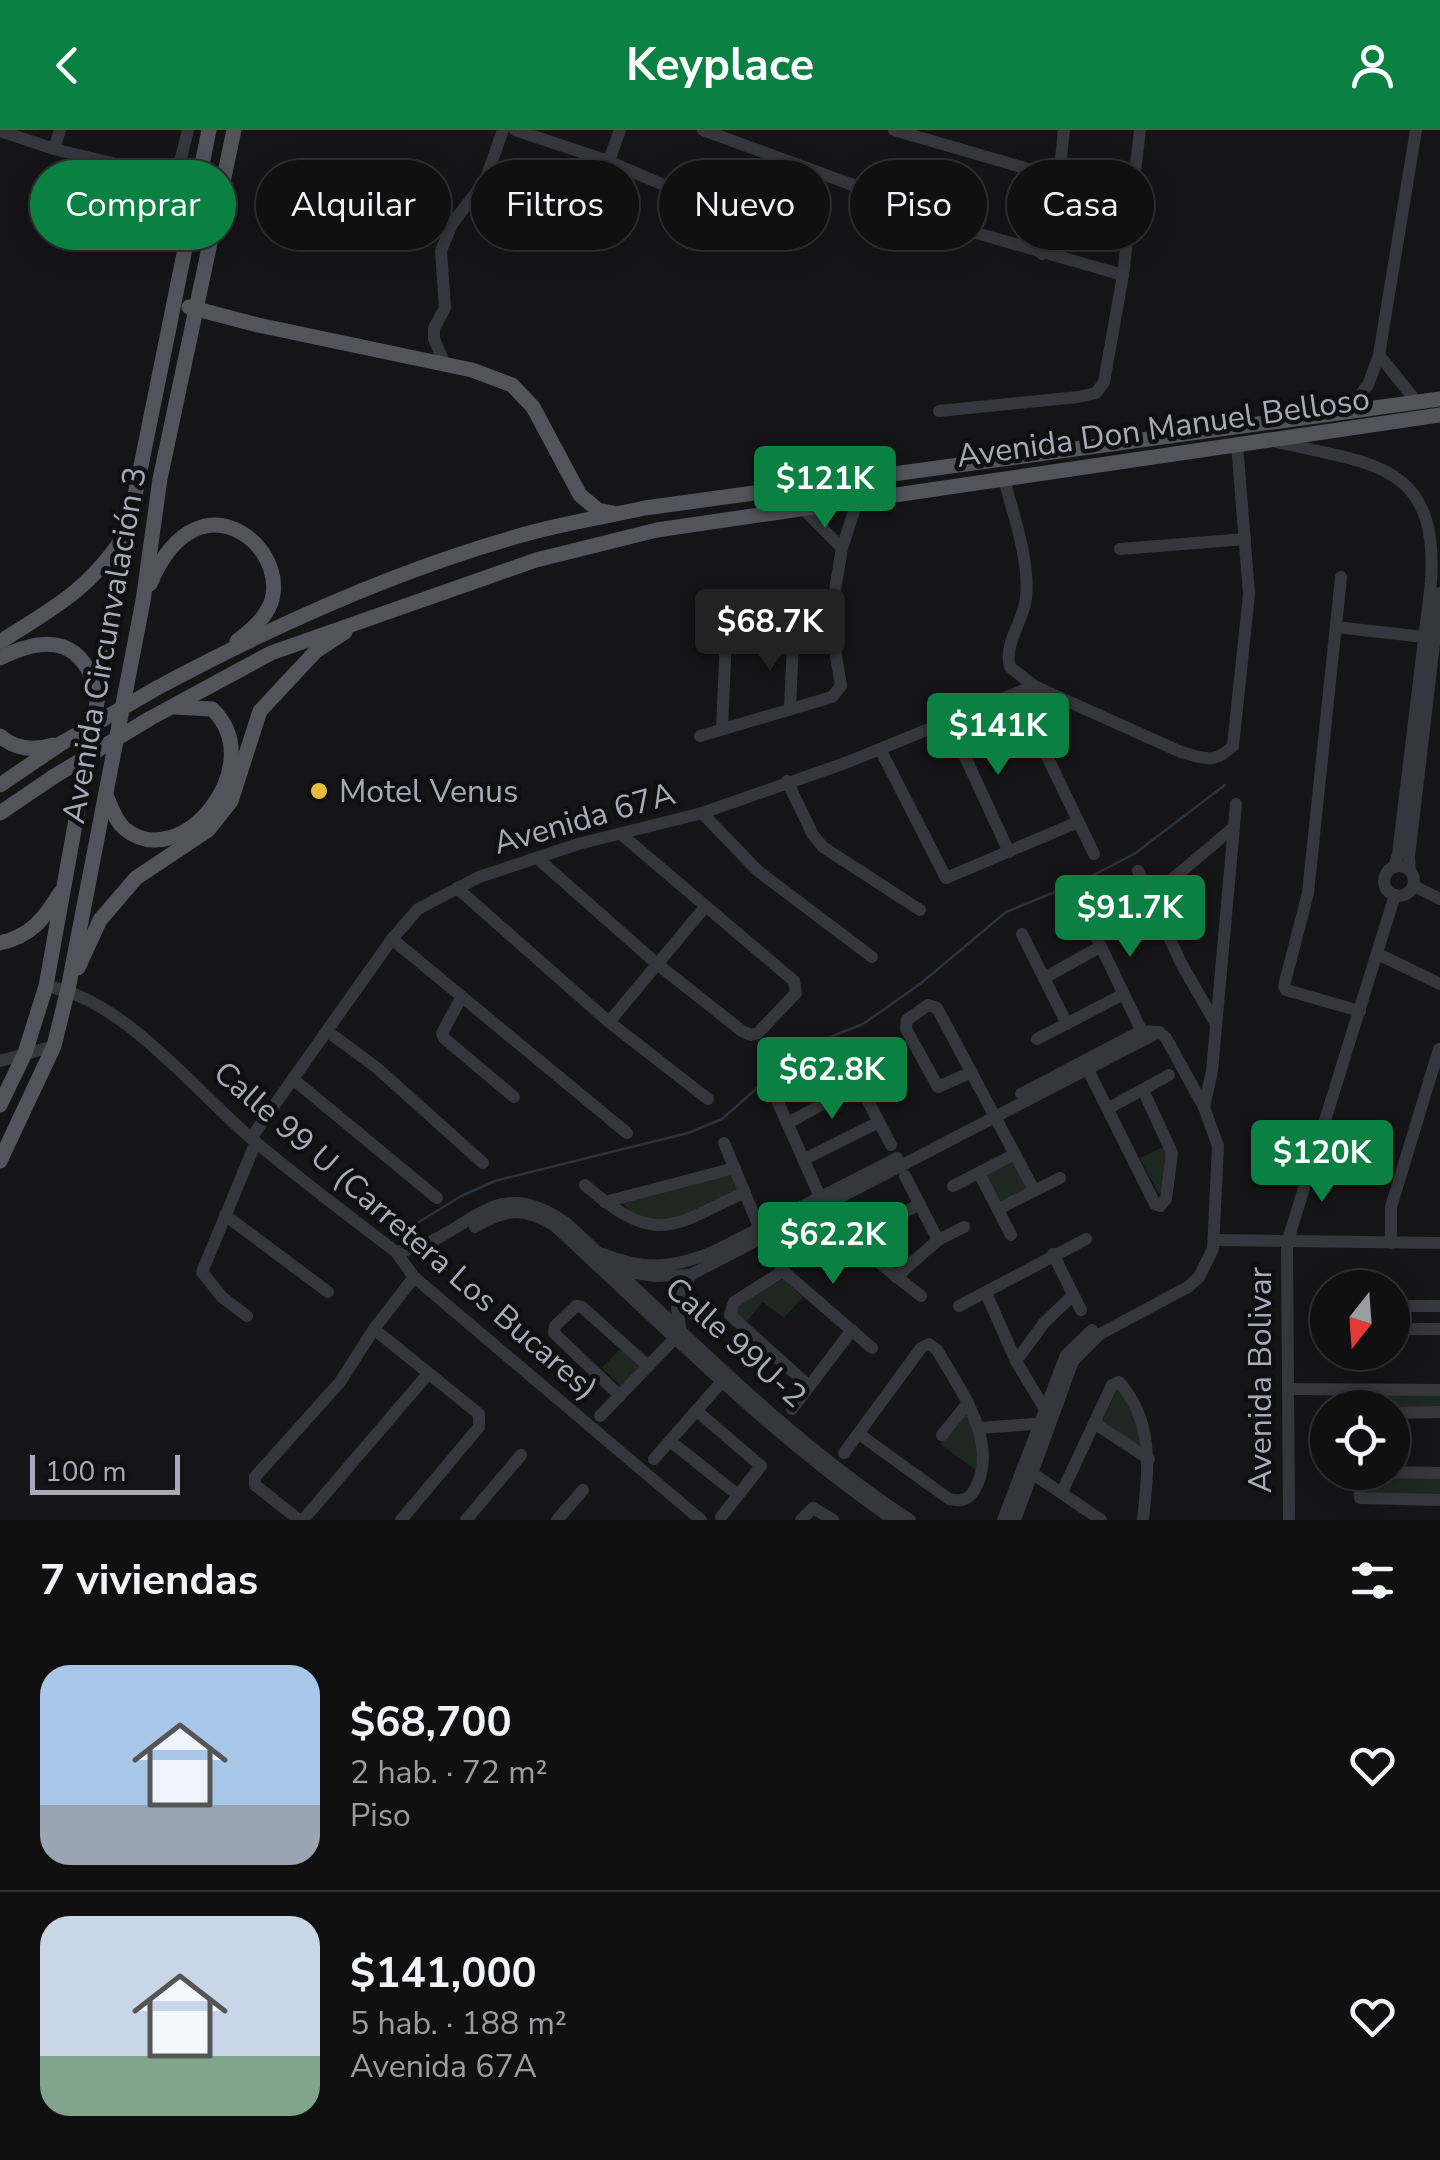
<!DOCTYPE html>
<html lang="es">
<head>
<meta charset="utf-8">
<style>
  :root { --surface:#101011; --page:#19191a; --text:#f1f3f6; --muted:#9c9d9f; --line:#303031; --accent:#0b8043 }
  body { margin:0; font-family:"Nunito Sans",sans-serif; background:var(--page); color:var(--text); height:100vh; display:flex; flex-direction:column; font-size:38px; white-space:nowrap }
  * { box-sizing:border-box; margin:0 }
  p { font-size:32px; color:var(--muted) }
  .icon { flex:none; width:55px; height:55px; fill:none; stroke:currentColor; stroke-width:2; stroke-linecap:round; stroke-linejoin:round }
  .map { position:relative; height:1390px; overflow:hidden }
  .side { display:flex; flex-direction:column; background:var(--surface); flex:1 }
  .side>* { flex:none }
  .hud { position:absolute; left:30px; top:30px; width:1380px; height:90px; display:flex; gap:20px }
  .needle { width:65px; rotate:197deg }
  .tools { position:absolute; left:1310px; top:1140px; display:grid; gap:20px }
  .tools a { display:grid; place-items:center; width:100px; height:100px; border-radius:50%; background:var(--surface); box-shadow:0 5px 25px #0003,0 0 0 2px var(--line); font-size:50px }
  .scale { position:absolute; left:30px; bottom:25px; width:150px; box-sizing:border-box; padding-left:10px; border:5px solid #a8abb6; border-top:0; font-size:28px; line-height:35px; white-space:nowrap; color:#a8abb6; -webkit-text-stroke:8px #101012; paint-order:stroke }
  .price { position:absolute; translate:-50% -85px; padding:0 22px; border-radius:10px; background:var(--accent); color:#fff; font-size:32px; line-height:65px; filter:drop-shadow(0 2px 5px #0008) }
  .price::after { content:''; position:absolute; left:50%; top:60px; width:30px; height:22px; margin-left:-15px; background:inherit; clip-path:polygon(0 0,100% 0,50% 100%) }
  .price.active { background:#222; color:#fff }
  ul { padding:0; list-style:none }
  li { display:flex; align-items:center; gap:30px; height:250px; padding:0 40px }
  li+li { border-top:2px solid var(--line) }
  li span { display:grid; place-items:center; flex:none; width:280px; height:200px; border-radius:30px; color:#555 }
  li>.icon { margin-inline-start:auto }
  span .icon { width:120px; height:120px; fill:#fffc; stroke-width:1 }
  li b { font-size:42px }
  h2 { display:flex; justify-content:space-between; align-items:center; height:120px; padding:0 40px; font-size:42px }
  .chip { padding:0 35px; border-radius:45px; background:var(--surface); box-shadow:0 5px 25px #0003,0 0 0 2px var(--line); font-size:35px; line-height:90px }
  .chip.active { background:var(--accent); color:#fff }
  header { display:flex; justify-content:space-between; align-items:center; height:130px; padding:0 40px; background:var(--accent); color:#fff; font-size:45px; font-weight:700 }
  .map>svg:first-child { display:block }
</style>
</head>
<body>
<header><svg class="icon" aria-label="back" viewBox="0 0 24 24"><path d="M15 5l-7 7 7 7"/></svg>Keyplace<svg class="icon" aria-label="person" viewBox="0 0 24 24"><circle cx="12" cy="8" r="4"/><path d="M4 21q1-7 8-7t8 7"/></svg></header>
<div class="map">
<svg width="1440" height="1390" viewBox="0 0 1440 1390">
  <rect width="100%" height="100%" fill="#151517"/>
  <g fill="#1f2721">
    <polygon points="1165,1016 1170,1032 1163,1061 1158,1063 1140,1028"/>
    <polygon points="1013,1032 1027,1059 1000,1073 986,1045"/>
    <path d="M732,1045L738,1060C706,1076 651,1113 623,1073Z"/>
    <polygon points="783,1149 803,1167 784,1188 763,1172 745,1193 738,1187 735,1175"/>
    <polygon points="621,1218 643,1237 623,1258 602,1238"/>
    <polygon points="1119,1256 1142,1304 1142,1320 1101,1294"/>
    <polygon points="1366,1263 1440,1265 1440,1278 1365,1278"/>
    <polygon points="968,1280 979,1309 976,1340 940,1314"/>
    <polygon points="1365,1347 1440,1348 1440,1365 1364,1362"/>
  </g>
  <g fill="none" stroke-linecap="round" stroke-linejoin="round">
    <polyline stroke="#2c333a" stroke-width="2.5" points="398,1105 461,1066 495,1051 688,1003 722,989 781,937 815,913 863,894 920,854 1006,782 1082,751 1134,724 1225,655"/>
    <g stroke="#36373c" stroke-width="12">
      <polyline points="515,0 608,31 754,94 796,106"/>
      <polyline points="703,0 932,84 966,100 1123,145"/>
      <polyline points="894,0 1059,48"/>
      <polyline points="0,1 54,19 169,47 177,44 188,0"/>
      <polyline points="54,19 60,0"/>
      <polyline points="595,70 620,0"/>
      <polyline points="1042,124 1059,48 1064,0"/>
      <polyline points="1379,225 1416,271"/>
      <polyline points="445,235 434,209 434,198 445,178 441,121 452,94 485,51 503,0"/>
      <polyline points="939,281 1078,267 1096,263 1104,252 1123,145 1140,0"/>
      <polyline points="1345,283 1368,255 1379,225 1416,0"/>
      <path d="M1273,311C1369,334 1439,330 1431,452L1398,724L1394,737"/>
      <path d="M1004,348C1013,386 1030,429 1026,468C1024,490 1003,515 1010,537L1034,556L1181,622C1205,629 1214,634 1233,616L1249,464L1237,314"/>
      <polyline points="802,378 842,418"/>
      <polyline points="1120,419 1245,409"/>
      <polyline points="1341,447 1308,763 1284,856 1286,860 1360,881"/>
      <polyline points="1336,497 1424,507"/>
      <polyline points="1017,564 1094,724"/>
      <polyline points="790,577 793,513"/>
      <polyline points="949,592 1009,722"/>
      <path d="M722,599L727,483L731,479L767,482C796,519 786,513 834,511"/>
      <polyline points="700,606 832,567 841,556 830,490 842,418 858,369"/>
      <polyline points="880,619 946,748 1078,692"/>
      <polyline points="787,651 813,705 823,717 920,780"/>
      <polyline points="702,683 758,741 872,827"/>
      <polyline points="537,728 656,833 742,901 751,905 758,903 796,863 794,851 622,705"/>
      <circle cx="1399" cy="751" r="15"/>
      <polyline points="1138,741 1182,835 1216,894"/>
      <polyline points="1410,741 1409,727 1440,463"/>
      <polyline points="1414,756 1440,769"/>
      <polyline points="457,758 609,892 708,969"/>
      <polyline points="1151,767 1234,697"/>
      <polyline points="1078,769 1145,908"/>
      <polyline points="1022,804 1067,894"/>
      <polyline points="392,809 627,1003"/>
      <polyline points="1378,824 1440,854"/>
      <polyline points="1044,848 1100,817"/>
      <path d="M46,856C124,869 193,959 252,1009C298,1048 348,1085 396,1122L414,1147L701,1390"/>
      <polyline points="461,868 442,903 445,909 514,967"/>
      <polyline points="609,892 705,777"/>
      <polyline points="327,901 377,938 483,1033"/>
      <polyline points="1037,909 1124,864"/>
      <polyline points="846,929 891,1015"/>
      <polyline points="0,931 54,916"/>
      <polyline points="1084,932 1155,1074 1160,1076 1166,1069 1172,1023 1143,960"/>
      <polyline points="972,942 938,957 906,899 907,890 928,875 937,878 1034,1060"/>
      <polyline points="293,949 437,1068"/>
      <polyline points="1021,964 1141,901 1156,902"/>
      <polyline points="776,968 833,1096 921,1166"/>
      <polyline points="1204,977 1212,941 1236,674"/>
      <polyline points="1109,978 1169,945"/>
      <polyline points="788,993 859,954"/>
      <polyline points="251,1008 392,809 418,779 479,747 578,714 702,683 848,632 1034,556"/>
      <polyline points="724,1013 759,1097 783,1141 872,1218"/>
      <polyline points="805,1029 879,992"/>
      <polyline points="979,1043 1011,1105"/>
      <polyline points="905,1046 938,1110"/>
      <path d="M585,1055C655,1116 670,1098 745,1062"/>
      <polyline points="953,1056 1015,1024"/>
      <polyline points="605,1072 735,1038"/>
      <polyline points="998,1079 1060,1048"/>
      <polyline points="225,1085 328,1162"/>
      <path d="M475,1097C506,1079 524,1076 555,1096C665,1197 770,1305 894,1390"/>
      <polyline points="850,1110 920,1074"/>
      <polyline points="1214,1110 1440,1113"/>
      <polyline points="1391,1113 1391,1077 1439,919"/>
      <path d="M396,1122C469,1112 489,1038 566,1093C677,1195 783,1307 910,1390"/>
      <path d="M603,1124C645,1141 675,1138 715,1121L897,1028"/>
      <polyline points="1053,1124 1081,1180"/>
      <polyline points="616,1140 655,1146 690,1145 1159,902"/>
      <polyline points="783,1141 734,1172 730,1185 809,1256"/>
      <polyline points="896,1147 938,1110 964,1097"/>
      <polyline points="986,1163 1016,1231 1046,1281"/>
      <polyline points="959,1176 1086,1109"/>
      <polyline points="1392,1176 1440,1176"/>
      <polyline points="247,1186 222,1167 202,1142 256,1012"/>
      <polyline points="374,1199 479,1284 479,1297 401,1390"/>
      <polyline points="1392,1199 1440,1199"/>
      <polyline points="1016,1231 1044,1193 1073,1165"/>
      <polyline points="1288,1259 1440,1260"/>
      <polyline points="620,1266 554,1203 555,1196 576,1176 582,1177 648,1236"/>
      <polyline points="792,1279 852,1200"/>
      <polyline points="698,1282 761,1336 721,1387"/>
      <polyline points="1392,1283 1440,1282"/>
      <polyline points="600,1286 681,1202 677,1178 690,1145"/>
      <polyline points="1094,1293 1149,1329"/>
      <polyline points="979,1298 1047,1293"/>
      <polyline points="942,1305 968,1273"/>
      <polyline points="670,1311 738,1365"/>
      <path d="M844,1323L921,1218L929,1214L937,1220C960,1259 1000,1313 975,1359C969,1370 960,1372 949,1369L859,1304"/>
      <polyline points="654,1329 725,1248"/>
      <polyline points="1029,1341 1101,1390"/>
      <polyline points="1359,1342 1360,1368 1440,1370"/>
      <polyline points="1383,1342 1440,1343"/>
      <path d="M1062,1362L1112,1255L1119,1252C1155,1293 1148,1340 1143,1390"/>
      <polyline points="299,1390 255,1355 255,1347 340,1252 374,1199 414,1147"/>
      <polyline points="303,1390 428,1244"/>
      <polyline points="466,1390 521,1325"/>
      <polyline points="557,1390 583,1360"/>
      <polyline points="801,1390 813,1378 833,1390"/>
      <polyline points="1003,1390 1066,1225 1092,1200"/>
      <polyline points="1015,1390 1073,1231 1100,1204 1188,1157 1199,1147 1213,1119 1218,1016 1204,977 1166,908 1159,902"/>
      <polyline points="1289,1390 1287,1113 1395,765"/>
    </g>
    <g stroke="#53545b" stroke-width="15">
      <polyline points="189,177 258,195 472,240 512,255 533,277 580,365 598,380 613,383"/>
      <path d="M150,454C201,332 304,429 265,484C258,495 247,503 237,511"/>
      <path d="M0,512C51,479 88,461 123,408"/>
      <path d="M0,528C51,503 83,510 99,566"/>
      <path d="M157,558C276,494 403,437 533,402C570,392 608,386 645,378L1440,269"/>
      <polyline points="149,589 271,523 536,430 657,400 1440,285"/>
      <path d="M0,606C16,620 34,621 53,615"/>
      <polyline points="0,655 62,613"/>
      <path d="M106,665C111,676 115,691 125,699C181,745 271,635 212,579L174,577"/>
      <polyline points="0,683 53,647"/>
      <path d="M0,813C31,806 44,789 60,763"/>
      <polyline points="78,838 100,790 136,748 208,700 231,671 260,581 316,521 345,502"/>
      <polyline points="0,975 25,923 46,856 128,400 209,0"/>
      <polyline points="0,1031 54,916 68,859 143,471 160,349 234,0"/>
    </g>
    <g stroke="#53545b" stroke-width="15">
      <polyline points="62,613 157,558"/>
      <polyline points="53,647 149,589"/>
    </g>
  </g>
  <circle fill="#e9ba3b" stroke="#101012" stroke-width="4" cx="319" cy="661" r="10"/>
  <g text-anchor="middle" stroke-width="9" stroke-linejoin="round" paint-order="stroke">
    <g font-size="32" fill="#a8abb6" stroke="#101012">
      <text transform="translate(1163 297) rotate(-8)" y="11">Avenida Don Manuel Belloso</text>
      <text transform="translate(104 515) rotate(-80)" y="11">Avenida Circunvalación 3</text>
      <text transform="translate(584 688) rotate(-16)" y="11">Avenida 67A</text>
      <text transform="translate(406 1100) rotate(41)" y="11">Calle 99 U (Carretera Los Bucares)</text>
      <text transform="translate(736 1212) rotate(42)" y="11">Calle 99U-2</text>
      <text transform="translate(1260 1250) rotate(-90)" y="11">Avenida Bolivar</text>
    </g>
    <g font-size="32" fill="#a8abb6" stroke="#101012" text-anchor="start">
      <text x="339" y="672">Motel Venus</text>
    </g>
  </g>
</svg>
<div class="tools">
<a><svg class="needle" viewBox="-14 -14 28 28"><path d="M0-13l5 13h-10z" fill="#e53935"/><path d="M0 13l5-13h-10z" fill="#9c9d9f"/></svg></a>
<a><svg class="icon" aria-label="locate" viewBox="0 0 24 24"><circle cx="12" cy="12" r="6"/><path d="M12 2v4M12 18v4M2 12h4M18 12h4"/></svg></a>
</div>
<div class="scale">100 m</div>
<b class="price" style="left:825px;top:401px">$121K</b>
<b class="price active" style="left:770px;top:544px">$68.7K</b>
<b class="price" style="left:998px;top:648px">$141K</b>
<b class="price" style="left:1130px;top:830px">$91.7K</b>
<b class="price" style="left:832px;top:992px">$62.8K</b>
<b class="price" style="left:1322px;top:1075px">$120K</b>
<b class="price" style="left:833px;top:1157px">$62.2K</b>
<div class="hud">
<a class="chip active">Comprar</a>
<a class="chip">Alquilar</a>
<a class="chip">Filtros</a>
<a class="chip">Nuevo</a>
<a class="chip">Piso</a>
<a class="chip">Casa</a>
</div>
</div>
<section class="side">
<h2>7 viviendas<svg class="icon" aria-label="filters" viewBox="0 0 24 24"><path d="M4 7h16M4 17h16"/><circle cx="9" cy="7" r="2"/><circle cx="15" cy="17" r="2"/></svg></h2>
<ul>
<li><span style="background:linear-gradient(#a9c7e8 70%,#9aa5b1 0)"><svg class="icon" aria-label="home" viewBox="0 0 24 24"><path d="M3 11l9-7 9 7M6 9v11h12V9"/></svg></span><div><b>$68,700</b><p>2 hab. · 72 m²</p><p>Piso</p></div><svg class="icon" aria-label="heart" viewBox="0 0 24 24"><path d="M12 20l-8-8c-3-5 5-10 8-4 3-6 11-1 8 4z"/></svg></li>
<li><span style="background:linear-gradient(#c9d6e8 70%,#7fa58c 0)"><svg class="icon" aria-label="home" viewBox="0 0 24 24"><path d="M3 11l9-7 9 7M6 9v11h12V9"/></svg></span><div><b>$141,000</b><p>5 hab. · 188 m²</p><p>Avenida 67A</p></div><svg class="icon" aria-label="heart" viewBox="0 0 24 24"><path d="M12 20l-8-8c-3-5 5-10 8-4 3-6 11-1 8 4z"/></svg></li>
</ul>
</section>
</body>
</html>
